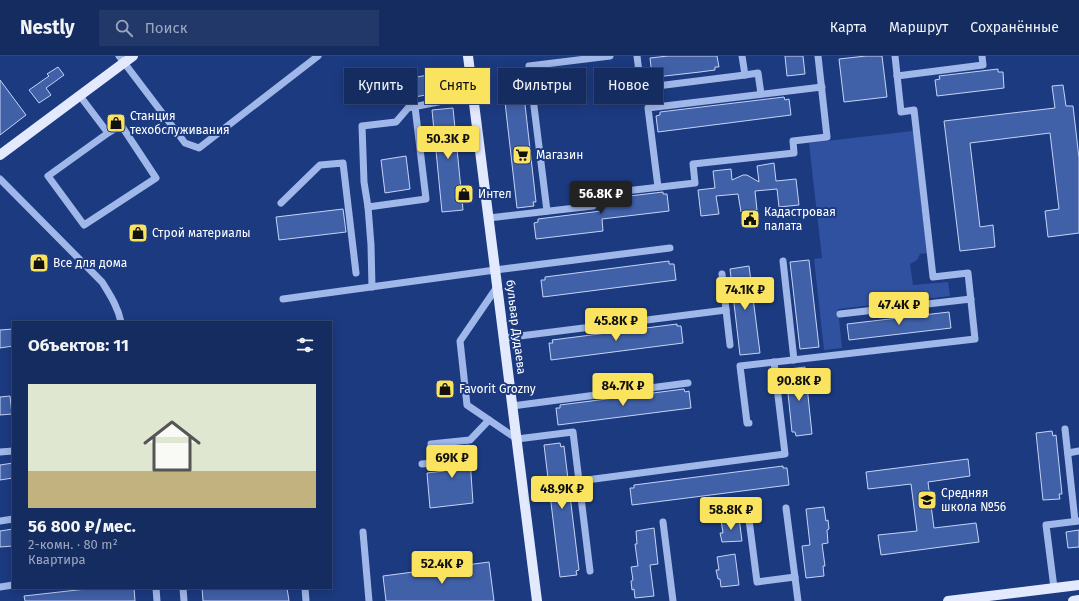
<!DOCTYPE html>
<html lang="ru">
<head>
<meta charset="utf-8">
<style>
  :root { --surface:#152c60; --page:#223869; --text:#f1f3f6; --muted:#9da7bd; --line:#344875; --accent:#fae35e }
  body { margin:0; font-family:"Fira Sans",sans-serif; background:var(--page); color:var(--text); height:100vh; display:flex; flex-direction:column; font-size:15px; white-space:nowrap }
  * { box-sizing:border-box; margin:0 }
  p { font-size:13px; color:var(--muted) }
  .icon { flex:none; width:22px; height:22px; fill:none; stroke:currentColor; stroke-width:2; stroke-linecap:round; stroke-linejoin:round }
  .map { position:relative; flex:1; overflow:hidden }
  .panel { position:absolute; left:12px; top:265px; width:320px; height:268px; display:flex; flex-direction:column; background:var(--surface); border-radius:0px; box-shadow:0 2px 10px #0003,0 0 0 1px var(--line) }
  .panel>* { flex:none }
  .top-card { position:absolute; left:344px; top:12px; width:380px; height:36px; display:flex; gap:8px }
  .price { position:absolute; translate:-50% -34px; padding:0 9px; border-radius:4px; background:var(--accent); color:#111; font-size:13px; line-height:26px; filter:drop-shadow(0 1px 2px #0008) }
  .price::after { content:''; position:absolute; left:50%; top:24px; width:12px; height:9px; margin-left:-6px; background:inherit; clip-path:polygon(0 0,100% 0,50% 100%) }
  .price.selected { background:#222; color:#fff }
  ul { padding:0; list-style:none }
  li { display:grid; align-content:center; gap:8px; height:212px; padding:0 16px }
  li span { display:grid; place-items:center; height:124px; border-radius:0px; color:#555 }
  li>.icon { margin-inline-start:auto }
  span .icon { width:72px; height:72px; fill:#fffc; stroke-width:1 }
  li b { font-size:17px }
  h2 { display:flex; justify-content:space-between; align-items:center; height:48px; padding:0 16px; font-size:17px }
  .pill { padding:0 14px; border-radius:0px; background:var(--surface); box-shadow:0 2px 10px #0003,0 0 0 1px var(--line); font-size:14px; line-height:36px }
  .pill.selected { background:var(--accent); color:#111 }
  header { display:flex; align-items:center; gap:24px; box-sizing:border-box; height:56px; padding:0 20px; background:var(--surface); border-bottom:1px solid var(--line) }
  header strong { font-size:19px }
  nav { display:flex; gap:22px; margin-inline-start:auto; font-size:14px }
  .search { width:280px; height:36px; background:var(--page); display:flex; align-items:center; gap:10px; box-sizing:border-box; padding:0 14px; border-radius:0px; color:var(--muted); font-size:15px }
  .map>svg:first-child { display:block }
</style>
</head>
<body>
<header>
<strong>Nestly</strong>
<div class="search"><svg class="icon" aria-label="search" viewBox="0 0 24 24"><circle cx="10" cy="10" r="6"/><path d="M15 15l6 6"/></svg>Поиск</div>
<nav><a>Карта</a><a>Маршрут</a><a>Сохранённые</a></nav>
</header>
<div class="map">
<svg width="1079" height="545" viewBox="0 0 1079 545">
  <rect width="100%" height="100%" fill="#1c3a80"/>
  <polygon fill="#30519f" points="913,75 927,197 920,198 917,204 910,208 913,229 948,226 950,240 838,253 842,292 824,294 814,203 822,202 809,87"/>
  <g fill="#4060a8" stroke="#c5d4f7">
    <polygon points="668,0 717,0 719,11 715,11 715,14 700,16 656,21 656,18 652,19 650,2"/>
    <polygon points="785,0 803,0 805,18 787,20"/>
    <polygon points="866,0 882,0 887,41 844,46 839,3"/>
    <polygon points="58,11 64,19 46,32 51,39 39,47 29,34 49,20 47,18"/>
    <polygon points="998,13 998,16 1003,16 1004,32 937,40 935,24 940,23 939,20"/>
    <polygon points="518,18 519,22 522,22 536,146 533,146 534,150 517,152 502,20"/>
    <polygon points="428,19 431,38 404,43 401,24"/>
    <polygon points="0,24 26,59 0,79"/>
    <polygon points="1063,29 1066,50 1073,50 1079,102 1079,177 1048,181 1045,155 1059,153 1050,77 970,87 980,171 993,169 995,191 960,195 944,65 1055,52 1052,30"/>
    <polygon points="784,41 785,44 789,43 791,59 658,76 656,60 660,59 660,56"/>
    <polygon points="453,52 463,154 442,156 432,54"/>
    <polygon points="406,100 410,133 385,137 381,104"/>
    <polygon points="774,107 776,125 796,123 799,149 779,151 777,133 755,135 757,154 741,156 738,138 716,140 719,158 701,160 698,134 715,132 713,115 731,113 732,124 743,119 747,119 759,126 757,110"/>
    <polygon points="663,136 663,138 667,138 669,155 602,163 603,175 536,183 534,167 538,166 538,163 601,155 600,146 604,146 604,143"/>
    <polygon points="343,153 346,176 279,184 276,161"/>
    <polygon points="809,204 819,291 800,293 790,206"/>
    <polygon points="669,205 669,208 674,208 676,224 543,241 541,224 545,224 545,221"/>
    <polygon points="749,210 760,297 740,299 730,213"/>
    <polygon points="949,256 951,272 849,284 847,268"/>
    <polygon points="677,268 677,270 681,270 683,287 551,304 549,287 553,287 552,284"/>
    <polygon points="13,273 13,290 0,292 0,274"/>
    <polygon points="805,311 812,378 796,380 795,376 792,376 786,318 789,317 789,313"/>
    <polygon points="684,333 685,336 689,335 691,352 558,369 556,352 560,352 560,349"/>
    <polygon points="10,340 12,358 0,359 0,341"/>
    <polygon points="1052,375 1053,380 1056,379 1062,438 1059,438 1060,443 1043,444 1036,377"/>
    <polygon points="560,387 561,391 564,390 579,514 576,515 577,519 560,521 544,389"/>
    <polygon points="469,389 473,447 430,452 427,417 444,415 442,392"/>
    <polygon points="968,403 970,420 928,426 934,472 976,467 979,486 881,499 878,479 917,475 911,428 868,433 866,416"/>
    <polygon points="13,407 13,422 0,424 0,409"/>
    <polygon points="783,410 783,412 787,412 789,429 632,449 630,432 634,432 634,429"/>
    <polygon points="824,451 826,465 828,464 829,473 827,474 828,487 822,488 825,510 823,510 824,520 806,522 802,490 810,489 806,453"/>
    <polygon points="739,462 742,485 722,486 720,477 723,477 721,464"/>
    <polygon points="654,472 658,508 650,509 654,540 635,542 634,533 632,534 631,525 633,524 631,511 638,510 635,488 637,488 636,475"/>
    <polygon points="13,473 13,490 0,491 0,475"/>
    <polygon points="1079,474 1079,491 1068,492 1066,476"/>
    <polygon points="735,498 739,529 721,531 720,523 718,523 716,514 719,514 717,501"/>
    <polygon points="489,506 494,545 386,545 383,520"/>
    <polygon points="95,532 134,532 135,545 25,545 24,540"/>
    <polygon points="202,532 287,532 289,545 203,545"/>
  </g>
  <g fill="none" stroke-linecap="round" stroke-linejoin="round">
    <g stroke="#a0b7e9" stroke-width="7">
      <polyline points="119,0 185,87 199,92 318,0"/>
      <polyline points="637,0 641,32 745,19"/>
      <polyline points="742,0 745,19 758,17 761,38"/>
      <polyline points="897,20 983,9 982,0"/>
      <polyline points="80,40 108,77 48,120 84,169 156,122 121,69 108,77"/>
      <path d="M0,123L102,226C110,239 118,251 121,266"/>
      <polyline points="658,131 648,52 822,31"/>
      <polyline points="281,147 320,109 343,107 356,217"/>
      <polyline points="368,151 426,143 415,51"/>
      <polyline points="547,155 529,10 610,0"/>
      <polyline points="489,162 593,150 591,139 695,127 693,108 794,97 793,85 827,81 818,0"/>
      <polyline points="783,205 794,304"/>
      <polyline points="372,231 371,189 368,151 364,126 362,70 396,66 408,52 473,39"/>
      <polyline points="497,231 460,285 467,349 517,383 573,376 590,515"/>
      <polyline points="283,243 495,214 670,192"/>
      <polyline points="726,254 730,289"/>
      <polyline points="840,258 971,243"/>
      <polyline points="504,282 726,254 722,218"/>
      <polyline points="512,350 688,327"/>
      <polyline points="749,367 747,367 740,310 975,283 968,217 933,221 914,54 901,56 895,0"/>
      <polyline points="1065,373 1075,465"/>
      <polyline points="0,396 13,395"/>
      <polyline points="1068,397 1079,395"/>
      <polyline points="422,408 432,407 431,388 470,384 489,364"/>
      <polyline points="579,425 785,398 774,306"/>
      <polyline points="747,448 757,526 795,521"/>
      <polyline points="786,452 798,545"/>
      <polyline points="0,465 13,463"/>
      <polyline points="663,466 673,545"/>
      <polyline points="363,476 369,545"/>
      <polyline points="0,531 13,529"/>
      <polyline points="156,532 157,545"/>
      <polyline points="183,532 184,545"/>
      <polyline points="305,532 306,545"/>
      <polyline points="1054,532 1046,469 1079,465"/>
    </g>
    <g stroke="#e3eafe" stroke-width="10">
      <polyline points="468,0 537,545"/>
      <polyline points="0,99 133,0"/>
      <polyline points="948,545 1079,529"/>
      <polyline points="1073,545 1079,544"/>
    </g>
  </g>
  <defs>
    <symbol id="shop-square" viewBox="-11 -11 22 22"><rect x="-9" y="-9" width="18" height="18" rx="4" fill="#fae35e" stroke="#1c3a80"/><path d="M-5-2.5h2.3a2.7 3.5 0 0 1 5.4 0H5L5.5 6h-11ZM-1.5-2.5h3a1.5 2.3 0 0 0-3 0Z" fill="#111"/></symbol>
    <symbol id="supermarket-square" viewBox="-11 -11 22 22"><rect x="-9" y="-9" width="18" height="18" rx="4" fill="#fae35e" stroke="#1c3a80"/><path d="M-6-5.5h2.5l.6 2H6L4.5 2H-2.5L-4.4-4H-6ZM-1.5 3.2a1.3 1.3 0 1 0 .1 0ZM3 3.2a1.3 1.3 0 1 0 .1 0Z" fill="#111"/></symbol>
    <symbol id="civic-square" viewBox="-11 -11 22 22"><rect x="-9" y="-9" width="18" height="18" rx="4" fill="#fae35e" stroke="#1c3a80"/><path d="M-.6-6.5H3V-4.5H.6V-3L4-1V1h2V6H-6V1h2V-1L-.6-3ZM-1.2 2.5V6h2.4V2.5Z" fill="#111"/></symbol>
    <symbol id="school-square" viewBox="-11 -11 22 22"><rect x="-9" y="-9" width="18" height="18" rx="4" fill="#fae35e" stroke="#1c3a80"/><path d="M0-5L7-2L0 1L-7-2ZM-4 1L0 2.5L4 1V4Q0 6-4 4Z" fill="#111"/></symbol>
  </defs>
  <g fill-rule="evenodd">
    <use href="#shop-square" x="105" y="56" width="22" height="22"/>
    <use href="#supermarket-square" x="511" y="88" width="22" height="22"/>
    <use href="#shop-square" x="453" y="127" width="22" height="22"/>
    <use href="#civic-square" x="739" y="152" width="22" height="22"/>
    <use href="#shop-square" x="127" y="166" width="22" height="22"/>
    <use href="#shop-square" x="28" y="196" width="22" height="22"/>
    <use href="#shop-square" x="434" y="322" width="22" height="22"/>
    <use href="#school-square" x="916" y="433" width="22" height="22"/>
  </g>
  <g text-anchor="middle" stroke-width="4" stroke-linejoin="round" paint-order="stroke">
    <g font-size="12" fill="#fff" stroke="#1c3a80" text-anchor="start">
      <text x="130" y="64">Станция<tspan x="130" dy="14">техобслуживания</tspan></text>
      <text x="536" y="103">Магазин</text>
      <text x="478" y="142">Интел</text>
      <text x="764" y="160">Кадастровая<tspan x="764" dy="14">палата</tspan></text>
      <text x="152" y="181">Строй материалы</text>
      <text x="53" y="211">Все для дома</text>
      <text x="459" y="337">Favorit Grozny</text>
      <text x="941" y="441">Средняя<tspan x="941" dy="14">школа №56</tspan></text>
    </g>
    <g font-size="12" fill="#fff" stroke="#1c3a80">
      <text transform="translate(516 271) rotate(83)" y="4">бульвар Дудаева</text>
    </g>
  </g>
</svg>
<b class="price" style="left:448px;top:104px">50.3K ₽</b>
<b class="price selected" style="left:601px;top:159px">56.8K ₽</b>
<b class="price" style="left:745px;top:255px">74.1K ₽</b>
<b class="price" style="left:899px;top:270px">47.4K ₽</b>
<b class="price" style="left:616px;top:286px">45.8K ₽</b>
<b class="price" style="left:799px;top:346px">90.8K ₽</b>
<b class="price" style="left:623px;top:351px">84.7K ₽</b>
<b class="price" style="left:452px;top:423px">69K ₽</b>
<b class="price" style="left:562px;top:454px">48.9K ₽</b>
<b class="price" style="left:731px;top:475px">58.8K ₽</b>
<b class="price" style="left:442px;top:529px">52.4K ₽</b>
<div class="top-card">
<a class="pill">Купить</a>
<a class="pill selected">Снять</a>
<a class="pill">Фильтры</a>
<a class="pill">Новое</a>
</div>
<section class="panel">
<h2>Объектов: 11<svg class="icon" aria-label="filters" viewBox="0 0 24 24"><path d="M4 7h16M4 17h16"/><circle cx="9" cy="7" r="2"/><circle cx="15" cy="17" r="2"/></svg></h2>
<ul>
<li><span style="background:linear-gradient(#dfe7d0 70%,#c2b280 0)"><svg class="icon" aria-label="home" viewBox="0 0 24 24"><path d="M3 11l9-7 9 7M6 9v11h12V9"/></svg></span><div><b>56 800 ₽/мес.</b><p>2-комн. · 80 m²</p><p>Квартира</p></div></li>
</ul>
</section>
</div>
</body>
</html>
